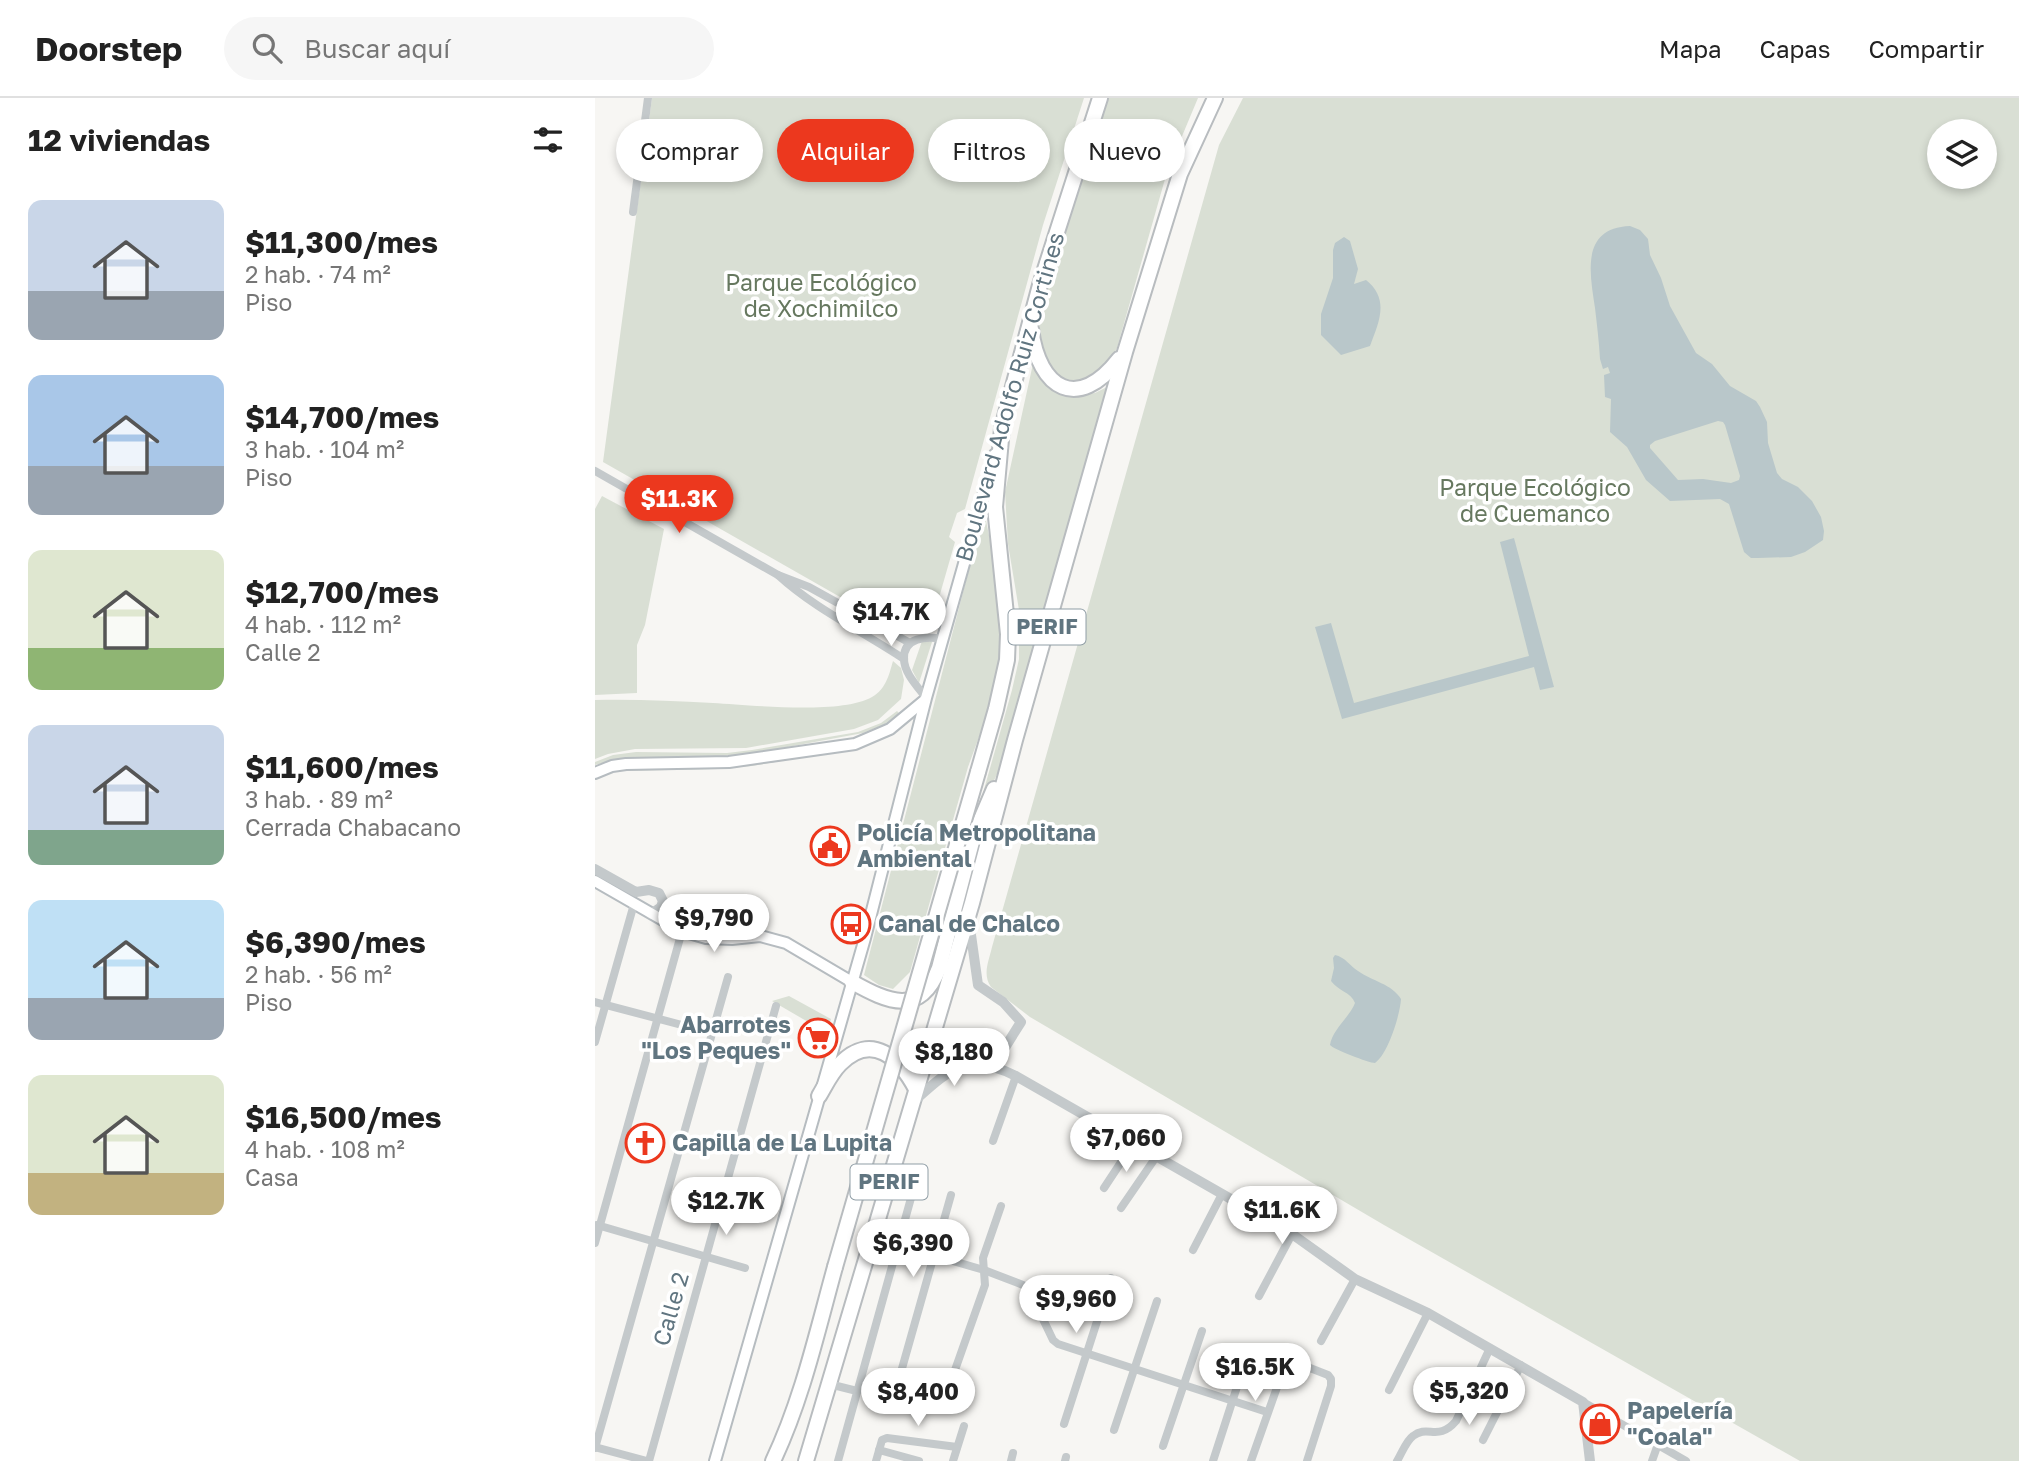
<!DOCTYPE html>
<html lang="es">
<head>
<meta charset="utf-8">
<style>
  :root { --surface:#fff; --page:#f6f6f6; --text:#222; --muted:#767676; --line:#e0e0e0; --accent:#ec381e }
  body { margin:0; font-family:"Golos Text",sans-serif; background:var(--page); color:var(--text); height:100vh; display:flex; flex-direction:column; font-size:26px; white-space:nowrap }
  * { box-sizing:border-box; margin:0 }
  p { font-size:23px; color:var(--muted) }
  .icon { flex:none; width:38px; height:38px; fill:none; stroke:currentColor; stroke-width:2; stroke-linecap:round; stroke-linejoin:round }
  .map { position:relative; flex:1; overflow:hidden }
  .sheet { display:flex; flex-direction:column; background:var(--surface); width:595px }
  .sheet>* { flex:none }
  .guide { position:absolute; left:21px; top:21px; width:665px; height:63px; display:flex; gap:14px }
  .controls { position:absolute; left:1332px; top:21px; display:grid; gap:14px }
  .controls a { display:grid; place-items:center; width:70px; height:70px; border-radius:50%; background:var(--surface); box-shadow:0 4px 10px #0003; font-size:35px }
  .price { position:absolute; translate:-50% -60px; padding:0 16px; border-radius:24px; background:#fff; color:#222; font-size:23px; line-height:46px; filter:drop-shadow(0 2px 4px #0008) }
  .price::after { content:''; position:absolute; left:50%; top:42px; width:21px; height:16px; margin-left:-10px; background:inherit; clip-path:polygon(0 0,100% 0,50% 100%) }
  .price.current { background:var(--accent); color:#fff }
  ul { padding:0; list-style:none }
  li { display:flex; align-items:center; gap:21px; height:175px; padding:0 28px }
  li span { display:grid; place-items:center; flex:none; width:196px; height:140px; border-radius:14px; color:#555 }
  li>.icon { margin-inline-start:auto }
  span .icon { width:84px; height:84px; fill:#fffc; stroke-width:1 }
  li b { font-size:30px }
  h2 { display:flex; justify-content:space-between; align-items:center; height:84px; padding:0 28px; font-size:30px }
  .chip { padding:0 24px; border-radius:32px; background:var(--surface); box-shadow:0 4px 10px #0003; font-size:24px; line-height:63px }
  .chip.current { background:var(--accent); color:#fff }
  header { display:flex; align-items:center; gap:42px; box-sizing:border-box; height:98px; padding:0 35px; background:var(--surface); border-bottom:2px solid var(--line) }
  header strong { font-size:33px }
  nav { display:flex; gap:38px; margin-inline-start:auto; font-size:24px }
  .search { width:490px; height:63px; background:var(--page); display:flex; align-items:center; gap:18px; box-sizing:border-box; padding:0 24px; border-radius:38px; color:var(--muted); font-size:26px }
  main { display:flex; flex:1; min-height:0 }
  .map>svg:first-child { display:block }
</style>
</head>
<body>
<header>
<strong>Doorstep</strong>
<div class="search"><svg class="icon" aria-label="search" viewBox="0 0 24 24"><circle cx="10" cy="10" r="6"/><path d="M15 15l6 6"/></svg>Buscar aquí</div>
<nav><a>Mapa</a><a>Capas</a><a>Compartir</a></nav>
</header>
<main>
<section class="sheet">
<h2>12 viviendas<svg class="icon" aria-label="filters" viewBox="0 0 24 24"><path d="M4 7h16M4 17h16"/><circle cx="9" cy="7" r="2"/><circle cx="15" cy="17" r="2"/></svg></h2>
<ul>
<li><span style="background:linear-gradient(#c9d6e8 65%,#9aa5b1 0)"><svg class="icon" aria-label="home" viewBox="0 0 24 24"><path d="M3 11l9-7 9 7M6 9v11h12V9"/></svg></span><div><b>$11,300/mes</b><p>2 hab. · 74 m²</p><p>Piso</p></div></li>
<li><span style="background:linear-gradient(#a9c7e8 65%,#9aa5b1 0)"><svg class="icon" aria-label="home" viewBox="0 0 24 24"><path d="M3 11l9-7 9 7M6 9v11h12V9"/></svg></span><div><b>$14,700/mes</b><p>3 hab. · 104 m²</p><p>Piso</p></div></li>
<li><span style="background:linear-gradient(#dfe7d0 70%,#8fb573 0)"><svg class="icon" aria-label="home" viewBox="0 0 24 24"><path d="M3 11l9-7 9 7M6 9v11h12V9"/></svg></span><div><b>$12,700/mes</b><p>4 hab. · 112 m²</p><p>Calle 2</p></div></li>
<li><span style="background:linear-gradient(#c9d6e8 75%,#7fa58c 0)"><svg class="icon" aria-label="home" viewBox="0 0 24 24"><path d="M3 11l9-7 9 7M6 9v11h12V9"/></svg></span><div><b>$11,600/mes</b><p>3 hab. · 89 m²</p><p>Cerrada Chabacano</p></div></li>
<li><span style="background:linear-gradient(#bfe0f5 70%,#9aa5b1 0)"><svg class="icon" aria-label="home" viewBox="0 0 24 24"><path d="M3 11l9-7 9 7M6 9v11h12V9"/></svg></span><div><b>$6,390/mes</b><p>2 hab. · 56 m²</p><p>Piso</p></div></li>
<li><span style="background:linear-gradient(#dfe7d0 70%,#c2b280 0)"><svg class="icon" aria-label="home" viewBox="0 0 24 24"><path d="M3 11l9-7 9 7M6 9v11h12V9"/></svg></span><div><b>$16,500/mes</b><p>4 hab. · 108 m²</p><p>Casa</p></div></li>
</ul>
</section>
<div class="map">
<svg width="1424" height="1363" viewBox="0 0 1424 1363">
  <rect width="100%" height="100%" fill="#f7f6f3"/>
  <g fill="#d9dfd4" fill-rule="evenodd">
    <polygon points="57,0 489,0 448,127 370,411 362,415 354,439 360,444 337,524 303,532 8,364"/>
    <polygon points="509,0 603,0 572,74 522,250 510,270 485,283 465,283 451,272 442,220"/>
    <path d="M648,0H1424V1363H1205L789,1127L435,919L396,889C387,876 394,863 397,849L624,47ZM1344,33H1390V79H1344Z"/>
    <polygon points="439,261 485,297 500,295 514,288 468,444 406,668 381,720 417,592 424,561 424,512 413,446 410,394"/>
    <polygon points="7,398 69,431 50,527 42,547 42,595 0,597 0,411"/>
    <polygon points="389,413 404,486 408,552 396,606 373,669 315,874 298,891 284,887 269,877"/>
    <polygon points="335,541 337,544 324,585 317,572 327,543"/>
    <path d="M298,563L306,570L309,582L306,601L283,622L259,631L151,650L40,651L13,656L0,661V602C39,601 78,603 118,605C155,607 246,617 277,599C291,591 294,577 298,563Z"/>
    <polygon points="302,613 304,615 290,626 268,635 155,656 114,659 31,659 0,667 0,664 18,657 41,654 132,655 157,652 263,634 286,625"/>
    <polygon points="249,652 157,668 123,671 26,673 29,668"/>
    <polygon points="194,898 236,921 232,935 177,903"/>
  </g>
  <g fill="#b9c7ca" fill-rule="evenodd">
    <path d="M1035,128L1045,132L1053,141L1055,157L1066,180L1075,208L1101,255L1117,266L1135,288L1161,303L1165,309L1172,324L1173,345L1182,375L1187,381L1203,389L1217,403L1226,419L1229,433L1228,442L1210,454L1196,459L1163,460H1156L1149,454L1134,406L1125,401L1075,403L1051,382L1032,349L1015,334L1016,301L1010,299L1009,277L1015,275L1013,269L1008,271L1005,261C1004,244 1002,227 1000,210C995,176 985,130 1035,128ZM1123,323L1128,324L1130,327L1145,378L1144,382L1136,385L1108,381L1083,382L1055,350V347L1060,343Z"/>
    <path d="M749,139L755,143L763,171L759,186L771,182C795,201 784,224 775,248L746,257L726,237V216L738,180V152L740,145Z"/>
    <polygon points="919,440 959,589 945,592 939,569 747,621 720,529 736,525 759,605 934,558 905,444"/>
    <path d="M740,857C750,859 755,868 763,873C777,883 797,886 806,901C805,917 793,956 780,965C774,965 738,951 735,947C737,932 754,920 760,905C756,894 743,893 736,883L739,870L738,860Z"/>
  </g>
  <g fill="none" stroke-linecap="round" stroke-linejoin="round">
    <defs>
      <g id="secondary">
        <polyline points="0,675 17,668 31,666 134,664 260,646 295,631 330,602"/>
        <polyline points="0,783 87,833 111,840 137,841 165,838 191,845 257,884"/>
        <polyline points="120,1363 270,840 331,600 400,356"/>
      </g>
      <g id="trunk">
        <path d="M436,231C444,292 483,314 524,261"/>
        <polyline points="383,674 401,611 412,562 413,536 400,409 407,330 445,187 505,0"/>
        <path d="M257,884C293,904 325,919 344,870L378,740L399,691"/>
        <path d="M224,998C230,988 236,975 245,966C277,933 305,961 321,991"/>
        <path d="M178,1363C207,1302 222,1234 240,1169"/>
        <polyline points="211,1363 377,805 420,642 530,254 585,76 620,0"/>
      </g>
    </defs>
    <use href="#secondary" stroke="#b6bcc0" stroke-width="14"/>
    <use href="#trunk" stroke="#b8bcbf" stroke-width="18"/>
    <g stroke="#c4c9cb" stroke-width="8">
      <polyline points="38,114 53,0"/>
      <polyline points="0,373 183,477"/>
      <path d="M309,561C267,533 220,511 183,477L214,489L315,545"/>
      <path d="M331,600C323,589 309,575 309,561C308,539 332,538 347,541"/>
      <polyline points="0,904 117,935"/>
      <polyline points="0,944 39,806"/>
      <polyline points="398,1043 421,978"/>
      <polyline points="509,1090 538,1046"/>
      <polyline points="526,1110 561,1059"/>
      <polyline points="2,1127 150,1170"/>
      <polyline points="0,1145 87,833"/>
      <polyline points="303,1147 389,1172 428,1187 435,1194 458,1242 463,1246 672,1314"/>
      <polyline points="598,1152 627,1096"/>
      <polyline points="664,1198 697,1136"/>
      <polyline points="726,1243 760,1181"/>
      <polyline points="306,1274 356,1097"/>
      <polyline points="234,1286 262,1293"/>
      <polyline points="354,1289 390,1187 388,1160 406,1108"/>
      <polyline points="794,1292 833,1215"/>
      <polyline points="988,1304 1091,1363"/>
      <polyline points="469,1326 516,1180"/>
      <polyline points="519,1332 562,1203"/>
      <polyline points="888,1342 926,1267"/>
      <polyline points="568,1348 607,1233"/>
      <polyline points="0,1349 52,1363"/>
      <polyline points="0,1350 133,879"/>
      <polyline points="284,1352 324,1363"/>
      <polyline points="54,1363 181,908"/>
      <polyline points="243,1363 316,1100 313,1088 294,1082"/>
      <polyline points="281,1363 287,1342 292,1340 362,1349"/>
      <polyline points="358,1363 369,1328"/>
      <polyline points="416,1363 418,1355"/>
      <polyline points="470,1363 471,1359"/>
      <polyline points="618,1363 651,1261"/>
      <polyline points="656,1363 692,1261 733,1277 736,1281 736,1288 712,1363"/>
      <path d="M802,1363C807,1355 811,1343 818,1338C833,1326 843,1344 861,1323L895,1250"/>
      <polyline points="1057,1363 1063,1346"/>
    </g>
    <g stroke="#c4c9cb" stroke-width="10">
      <polyline points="0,771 41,794 54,792 64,795 68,803 66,809 56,816"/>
      <polyline points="377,821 376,837 383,887 408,904 426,924 399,967"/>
      <path d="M318,1004C355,971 372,953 421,978L697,1136L760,1181L833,1215L988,1304L995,1363"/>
    </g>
    <use href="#secondary" stroke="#fff" stroke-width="10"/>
    <use href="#trunk" stroke="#fff" stroke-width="14"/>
    <defs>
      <polyline id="trunk-bridge" points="240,1169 383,674"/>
    </defs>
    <use href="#trunk-bridge" stroke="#b8bcbf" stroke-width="18" stroke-linecap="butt"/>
    <use href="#trunk-bridge" stroke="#fff" stroke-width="14"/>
  </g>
  <defs>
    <symbol id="civic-ring" viewBox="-11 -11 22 22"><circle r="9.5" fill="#fff" stroke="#ec381e" stroke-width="1.5"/><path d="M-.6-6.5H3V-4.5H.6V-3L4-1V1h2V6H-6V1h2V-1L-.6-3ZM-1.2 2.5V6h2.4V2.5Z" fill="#ec381e"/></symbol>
    <symbol id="bus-ring" viewBox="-11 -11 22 22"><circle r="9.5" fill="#fff" stroke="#ec381e" stroke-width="1.5"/><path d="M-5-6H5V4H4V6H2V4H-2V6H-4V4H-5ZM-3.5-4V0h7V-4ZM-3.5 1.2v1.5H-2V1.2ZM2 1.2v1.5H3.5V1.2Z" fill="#ec381e"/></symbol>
    <symbol id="supermarket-ring" viewBox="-11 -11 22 22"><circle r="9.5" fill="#fff" stroke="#ec381e" stroke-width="1.5"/><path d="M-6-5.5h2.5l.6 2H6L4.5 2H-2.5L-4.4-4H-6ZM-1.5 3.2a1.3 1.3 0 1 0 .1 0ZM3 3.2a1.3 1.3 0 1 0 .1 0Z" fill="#ec381e"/></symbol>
    <symbol id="church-ring" viewBox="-11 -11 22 22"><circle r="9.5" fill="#fff" stroke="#ec381e" stroke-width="1.5"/><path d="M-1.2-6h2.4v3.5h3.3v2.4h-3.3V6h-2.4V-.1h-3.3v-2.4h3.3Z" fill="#ec381e"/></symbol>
    <symbol id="shop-ring" viewBox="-11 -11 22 22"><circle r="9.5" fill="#fff" stroke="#ec381e" stroke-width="1.5"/><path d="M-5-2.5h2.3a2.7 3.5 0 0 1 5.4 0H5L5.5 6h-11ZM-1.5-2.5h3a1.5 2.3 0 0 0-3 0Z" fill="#ec381e"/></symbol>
  </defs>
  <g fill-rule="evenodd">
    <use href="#civic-ring" x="213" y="726" width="44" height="44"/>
    <use href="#bus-ring" x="234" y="804" width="44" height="44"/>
    <use href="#supermarket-ring" x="201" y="918" width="44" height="44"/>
    <use href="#church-ring" x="28" y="1023" width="44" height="44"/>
    <use href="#shop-ring" x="983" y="1304" width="44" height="44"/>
  </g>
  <g text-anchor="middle" stroke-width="7" stroke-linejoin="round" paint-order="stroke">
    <g fill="#fff" stroke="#909ea6" stroke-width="2">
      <rect x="413.5" y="511.5" width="77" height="35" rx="5"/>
      <rect x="255.5" y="1066.5" width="77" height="35" rx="5"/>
    </g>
    <g font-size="21" font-weight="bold" fill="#607580">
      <text x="452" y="536">PERIF</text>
      <text x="294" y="1091">PERIF</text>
    </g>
    <g font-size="23" fill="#66785f" stroke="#fff">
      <text x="226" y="193">Parque Ecológico<tspan x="226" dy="26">de Xochimilco</tspan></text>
      <text x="940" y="398">Parque Ecológico<tspan x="940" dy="26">de Cuemanco</tspan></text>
    </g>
    <g font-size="23" fill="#607580" stroke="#fff">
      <text transform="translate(415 299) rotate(-74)" y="8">Boulevard Adolfo Ruiz Cortines</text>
      <text transform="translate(76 1211) rotate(-74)" y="8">Calle 2</text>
    </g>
    <g font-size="23" font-weight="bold" fill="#607580" stroke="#fff" text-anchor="start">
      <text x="262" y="743">Policía Metropolitana<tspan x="262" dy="26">Ambiental</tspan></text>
      <text x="283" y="834">Canal de Chalco</text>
      <text x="196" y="935" text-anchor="end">Abarrotes<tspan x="196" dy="26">"Los Peques"</tspan></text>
      <text x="77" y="1053">Capilla de La Lupita</text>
      <text x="1032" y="1321">Papelería<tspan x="1032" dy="26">"Coala"</tspan></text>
    </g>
  </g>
</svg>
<div class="controls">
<a><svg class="icon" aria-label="layers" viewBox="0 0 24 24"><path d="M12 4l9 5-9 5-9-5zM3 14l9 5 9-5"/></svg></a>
</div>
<b class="price current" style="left:84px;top:437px">$11.3K</b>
<b class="price" style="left:296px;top:550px">$14.7K</b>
<b class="price" style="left:119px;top:856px">$9,790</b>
<b class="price" style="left:359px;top:990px">$8,180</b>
<b class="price" style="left:531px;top:1076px">$7,060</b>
<b class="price" style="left:131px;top:1139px">$12.7K</b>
<b class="price" style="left:687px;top:1148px">$11.6K</b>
<b class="price" style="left:318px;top:1181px">$6,390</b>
<b class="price" style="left:481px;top:1237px">$9,960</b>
<b class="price" style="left:660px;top:1305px">$16.5K</b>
<b class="price" style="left:874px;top:1329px">$5,320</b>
<b class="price" style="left:323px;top:1330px">$8,400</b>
<div class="guide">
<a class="chip">Comprar</a>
<a class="chip current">Alquilar</a>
<a class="chip">Filtros</a>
<a class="chip">Nuevo</a>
</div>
</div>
</main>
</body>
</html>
